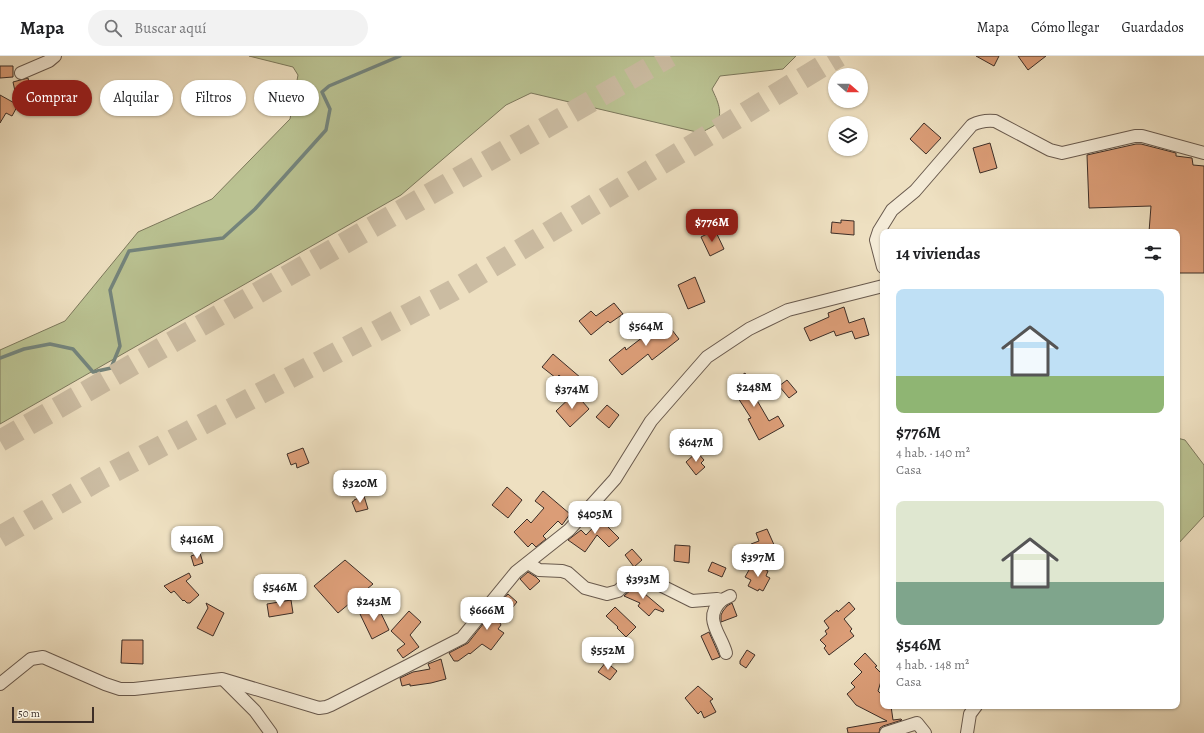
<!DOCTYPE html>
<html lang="es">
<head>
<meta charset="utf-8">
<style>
  :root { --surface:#fff; --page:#f2f2f2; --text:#202124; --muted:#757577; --line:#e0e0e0; --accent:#8f2418 }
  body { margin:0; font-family:Alegreya,serif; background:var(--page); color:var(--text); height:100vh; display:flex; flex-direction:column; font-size:15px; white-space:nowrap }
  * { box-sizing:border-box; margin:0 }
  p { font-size:13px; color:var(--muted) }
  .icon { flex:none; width:22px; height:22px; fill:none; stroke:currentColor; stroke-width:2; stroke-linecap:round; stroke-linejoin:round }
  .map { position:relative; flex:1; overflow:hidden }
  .side { position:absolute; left:880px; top:173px; width:300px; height:480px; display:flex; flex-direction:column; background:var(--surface); border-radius:8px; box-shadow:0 1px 3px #0004 }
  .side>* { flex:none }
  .banner { position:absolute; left:12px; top:24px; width:380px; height:36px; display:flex; gap:8px }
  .needle { width:26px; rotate:110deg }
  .buttons { position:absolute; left:828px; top:12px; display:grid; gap:8px }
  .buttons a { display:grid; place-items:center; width:40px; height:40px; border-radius:50%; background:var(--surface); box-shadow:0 1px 3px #0004; font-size:20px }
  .scale { position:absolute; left:12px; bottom:10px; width:82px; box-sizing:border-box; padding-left:4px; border:2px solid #3d2e27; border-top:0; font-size:11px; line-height:14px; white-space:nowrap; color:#3d2e27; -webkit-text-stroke:3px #f4ebd7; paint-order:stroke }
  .price { position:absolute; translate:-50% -34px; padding:0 9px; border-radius:8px; background:#fff; color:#222; font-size:13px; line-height:26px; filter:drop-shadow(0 1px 2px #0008) }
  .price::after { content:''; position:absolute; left:50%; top:24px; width:12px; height:9px; margin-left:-6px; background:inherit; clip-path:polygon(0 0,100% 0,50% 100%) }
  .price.active { background:var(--accent); color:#fff }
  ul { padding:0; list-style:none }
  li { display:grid; align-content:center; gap:8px; height:212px; padding:0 16px }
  li span { display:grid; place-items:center; height:124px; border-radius:8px; color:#555 }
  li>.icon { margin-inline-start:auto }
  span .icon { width:72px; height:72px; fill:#fffc; stroke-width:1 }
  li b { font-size:17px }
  h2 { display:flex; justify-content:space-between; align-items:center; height:48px; padding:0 16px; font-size:17px }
  .chip { padding:0 14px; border-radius:18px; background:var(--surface); box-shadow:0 1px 3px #0004; font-size:14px; line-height:36px }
  .chip.active { background:var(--accent); color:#fff }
  header { display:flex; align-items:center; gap:24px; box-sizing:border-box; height:56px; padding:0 20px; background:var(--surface); border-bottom:1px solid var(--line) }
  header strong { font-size:19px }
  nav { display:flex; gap:22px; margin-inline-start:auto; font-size:14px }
  .search { width:280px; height:36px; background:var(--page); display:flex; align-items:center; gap:10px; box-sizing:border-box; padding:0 14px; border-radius:22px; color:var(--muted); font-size:15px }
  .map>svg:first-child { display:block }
</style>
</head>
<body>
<header>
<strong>Mapa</strong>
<div class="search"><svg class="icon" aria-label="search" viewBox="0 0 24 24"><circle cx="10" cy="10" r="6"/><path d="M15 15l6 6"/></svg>Buscar aquí</div>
<nav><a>Mapa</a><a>Cómo llegar</a><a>Guardados</a></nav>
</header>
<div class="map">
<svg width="1204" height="677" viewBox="0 0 1204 677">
  <rect width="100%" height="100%" fill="#eee0c1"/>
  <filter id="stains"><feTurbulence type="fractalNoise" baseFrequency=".005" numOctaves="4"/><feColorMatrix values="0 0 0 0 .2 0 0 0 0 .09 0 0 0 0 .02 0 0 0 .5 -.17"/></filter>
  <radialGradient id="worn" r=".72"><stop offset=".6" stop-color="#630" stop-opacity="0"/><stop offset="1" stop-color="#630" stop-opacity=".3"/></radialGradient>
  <g fill="#bac292" stroke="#7c785c">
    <path d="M249,0H796L783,13L720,20L712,33C717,44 724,57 716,68C713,71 705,74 701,77L531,37L506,49L401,139L0,368V294L65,265L138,176L212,143L290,63L298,19L293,11Z"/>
    <polygon points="1177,382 1185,384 1204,409 1204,460 1177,489"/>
  </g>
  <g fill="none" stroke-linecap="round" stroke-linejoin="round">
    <polyline stroke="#74847c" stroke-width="3.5" points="0,302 24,293 50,288 73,293 93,316 111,312 120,290 110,234 129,195 223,182 255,153 326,74 330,53 322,36 329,30 400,0"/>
  </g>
  <g fill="#db9d77" stroke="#3d2e27">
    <polygon points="976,0 999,0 994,10"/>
    <polygon points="1018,0 1046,0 1028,14"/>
    <polygon points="0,10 13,10 13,21 0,22"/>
    <polygon points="28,22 32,40 37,50 22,57 18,49 12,60 6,57 0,67 0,39 18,49 13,26"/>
    <polygon points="924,67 941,82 926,98 910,83"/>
    <polygon points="990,87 997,112 980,117 973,92"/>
    <polygon points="1136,88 1141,88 1176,97 1176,100 1192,102 1193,109 1204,110 1204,217 1177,217 1177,176 1149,176 1151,150 1089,152 1087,99"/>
    <polygon points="720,154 731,170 719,178 708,163"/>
    <polygon points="841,164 854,165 854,179 831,177 832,166 841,167"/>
    <polygon points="715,174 724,193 710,200 701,181"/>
    <polygon points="695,221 705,246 688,253 678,229"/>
    <polygon points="614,247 623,258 610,267 608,265 591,279 579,265 591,255 596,260"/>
    <polygon points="844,251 849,267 864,262 869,279 855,283 852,275 836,280 834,275 810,285 804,272 829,261 828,257"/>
    <polygon points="662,261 679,283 652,304 648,298 622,319 609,304 625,291 626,294 656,271 653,268"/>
    <polygon points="553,298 581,322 572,331 559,319 556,322 542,311"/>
    <polygon points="745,317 754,332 751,334 769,365 778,360 784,370 759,384 748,363 751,362 729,328"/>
    <polygon points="787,324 797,336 789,342 779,330"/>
    <polygon points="575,337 589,353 570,371 556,355"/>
    <polygon points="607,349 619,359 609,372 596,361"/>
    <polygon points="303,392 309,407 297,412 296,407 291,409 287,398"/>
    <polygon points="697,396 704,404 701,407 705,411 696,419 686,406"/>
    <polygon points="507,431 522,444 508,462 492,449"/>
    <polygon points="543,435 570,458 562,469 558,465 543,480 546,483 536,491 532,487 528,491 514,476 527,463 531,467 544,452 535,445"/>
    <polygon points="364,440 368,453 356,456 352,446 354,445 354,444"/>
    <polygon points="607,457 611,461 605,468 619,482 609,491 597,479 585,496 568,484 581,474 586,479"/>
    <polygon points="767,473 775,491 755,499 751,488 759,485 756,477"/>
    <polygon points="675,489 690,490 689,507 674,505"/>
    <polygon points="632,493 642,504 634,511 625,499"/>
    <polygon points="200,497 203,507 194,510 191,500"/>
    <polygon points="345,504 373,528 338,557 314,530"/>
    <polygon points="712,506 726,512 722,521 708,515"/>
    <polygon points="753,507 768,515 766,520 770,522 763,535 759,533 758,535 748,530 751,524 745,521"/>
    <polygon points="528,516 536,521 540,525 530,534 520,523"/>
    <polygon points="189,517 191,521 186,525 199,539 190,547 187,547 184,544 183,545 174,535 171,537 164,530"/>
    <polygon points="640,530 644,530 649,532 645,538 664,554 663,556 655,553 649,560 638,550 640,547 624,540 633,532"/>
    <polygon points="508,538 517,546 500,567 501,569 498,573 504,577 491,594 482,588 470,598 469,597 458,605 454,605 449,597 468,587 487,563 501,550 499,548"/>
    <polygon points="291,544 293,557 269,561 267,548"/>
    <polygon points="849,546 855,553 844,563 852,573 850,575 854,580 829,599 824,592 826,590 820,584 827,578 825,575 829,572 824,565 837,554 838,556"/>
    <polygon points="206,547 224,557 213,580 197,572 208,552"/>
    <polygon points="732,547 737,560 721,566 721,559 723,555 727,550"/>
    <polygon points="377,549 389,574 372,583 360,558"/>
    <polygon points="615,551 636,571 626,581 617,572 618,571 606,560"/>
    <polygon points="409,555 421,566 410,579 419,591 403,602 397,594 405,588 391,575"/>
    <polygon points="709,576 720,601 712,604 701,580"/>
    <polygon points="122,584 143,584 143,608 121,607"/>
    <polygon points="747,594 755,599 746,612 740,608 740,605"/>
    <polygon points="865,597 877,610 875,611 883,619 878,635 883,640 883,650 891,650 893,664 901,663 902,664 883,670 880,672 879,677 848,677 847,672 887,665 856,649 847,638 855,631 851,627 862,616 854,608"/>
    <polygon points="441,603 446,623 431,627 410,630 410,628 402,630 400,622 413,616 430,613 428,608"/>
    <polygon points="606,606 617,615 610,624 598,616"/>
    <polygon points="698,630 713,643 710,645 716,656 704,662 701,655 698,658 685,642"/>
  </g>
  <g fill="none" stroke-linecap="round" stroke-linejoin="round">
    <g stroke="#cbbca2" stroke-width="22" stroke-dasharray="22 11" stroke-linecap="butt">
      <polyline points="0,385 670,0"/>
      <polyline points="0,481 102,422 452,235 839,0"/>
    </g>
    <defs>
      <g id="street">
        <polyline points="21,17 49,5 55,0"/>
        <path d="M883,211L876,184L879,175L892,154L915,135L972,69C980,65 986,64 995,65L1050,94L1062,97L1135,80H1142L1204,97"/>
        <polyline points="528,507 539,514 562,515 568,517 585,532 607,538 618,535 629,525 639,522 646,522 692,545 717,543 722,544 730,540"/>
        <path d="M722,544C702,562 721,578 726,597"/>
        <polyline points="224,624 255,655 271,677"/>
        <polyline points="0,628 31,603 43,601 105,628 120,633 134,633 222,623 319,652 326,651 331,649 462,582 516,516 569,474 615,423 651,365 707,301 749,273 788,254 883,230"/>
        <polyline points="886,677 917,667 925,677"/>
        <polyline points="967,677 970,658 976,650"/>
      </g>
    </defs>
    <use href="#street" stroke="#695a4e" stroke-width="14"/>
    <use href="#street" stroke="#f4ebd7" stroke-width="12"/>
  </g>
  <rect width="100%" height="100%" filter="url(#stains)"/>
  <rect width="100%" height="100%" fill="url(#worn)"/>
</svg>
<div class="buttons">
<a><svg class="needle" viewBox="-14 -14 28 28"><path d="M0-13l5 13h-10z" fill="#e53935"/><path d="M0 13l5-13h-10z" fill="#757577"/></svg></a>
<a><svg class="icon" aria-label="layers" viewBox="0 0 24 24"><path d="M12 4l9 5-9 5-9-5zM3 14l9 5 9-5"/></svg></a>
</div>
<div class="scale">50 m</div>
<b class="price active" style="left:712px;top:187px">$776M</b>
<b class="price" style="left:646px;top:291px">$564M</b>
<b class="price" style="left:754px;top:352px">$248M</b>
<b class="price" style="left:572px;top:354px">$374M</b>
<b class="price" style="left:696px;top:407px">$647M</b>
<b class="price" style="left:360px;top:448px">$320M</b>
<b class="price" style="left:595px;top:479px">$405M</b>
<b class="price" style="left:197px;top:504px">$416M</b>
<b class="price" style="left:758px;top:522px">$397M</b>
<b class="price" style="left:643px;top:544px">$393M</b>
<b class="price" style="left:280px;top:552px">$546M</b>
<b class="price" style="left:374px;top:566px">$243M</b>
<b class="price" style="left:487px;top:575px">$666M</b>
<b class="price" style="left:608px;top:615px">$552M</b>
<div class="banner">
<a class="chip active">Comprar</a>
<a class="chip">Alquilar</a>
<a class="chip">Filtros</a>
<a class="chip">Nuevo</a>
</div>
<section class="side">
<h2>14 viviendas<svg class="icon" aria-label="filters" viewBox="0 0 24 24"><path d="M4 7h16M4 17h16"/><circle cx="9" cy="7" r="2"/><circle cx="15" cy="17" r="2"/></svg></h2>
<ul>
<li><span style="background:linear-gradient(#bfe0f5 70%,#8fb573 0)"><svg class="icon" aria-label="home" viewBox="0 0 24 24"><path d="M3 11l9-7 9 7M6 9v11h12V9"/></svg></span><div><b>$776M</b><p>4 hab. · 140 m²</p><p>Casa</p></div></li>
<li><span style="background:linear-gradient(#dfe7d0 65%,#7fa58c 0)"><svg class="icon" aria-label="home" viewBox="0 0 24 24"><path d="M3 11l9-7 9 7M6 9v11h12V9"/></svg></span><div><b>$546M</b><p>4 hab. · 148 m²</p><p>Casa</p></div></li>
</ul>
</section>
</div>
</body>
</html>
